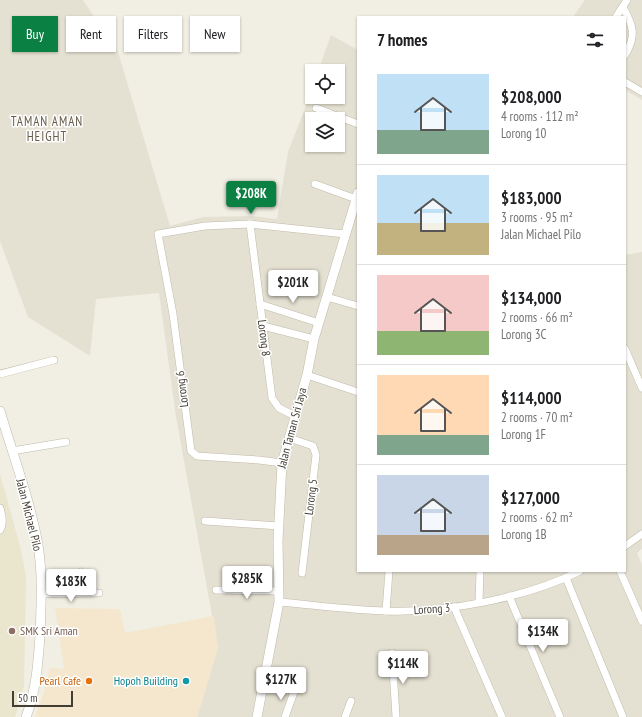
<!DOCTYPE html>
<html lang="en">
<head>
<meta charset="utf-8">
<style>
  :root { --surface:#fff; --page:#f2f2f2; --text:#202124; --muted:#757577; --line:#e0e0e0; --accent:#0b8043 }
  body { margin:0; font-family:"PT Sans Narrow",sans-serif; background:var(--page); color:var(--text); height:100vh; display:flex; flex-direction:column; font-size:15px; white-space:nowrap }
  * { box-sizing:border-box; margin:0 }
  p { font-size:13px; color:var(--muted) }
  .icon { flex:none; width:22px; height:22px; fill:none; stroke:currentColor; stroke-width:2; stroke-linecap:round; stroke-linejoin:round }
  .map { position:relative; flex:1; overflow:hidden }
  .drawer { position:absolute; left:357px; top:16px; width:269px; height:556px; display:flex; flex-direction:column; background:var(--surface); border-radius:0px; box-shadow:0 1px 3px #0004 }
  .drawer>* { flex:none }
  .top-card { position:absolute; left:12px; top:16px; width:285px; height:36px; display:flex; gap:8px }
  .buttons { position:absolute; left:305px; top:64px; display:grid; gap:8px }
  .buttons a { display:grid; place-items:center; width:40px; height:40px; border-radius:0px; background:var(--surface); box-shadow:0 1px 3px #0004; font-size:20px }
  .scale { position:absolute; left:12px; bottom:10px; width:61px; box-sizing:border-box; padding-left:4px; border:2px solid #433e34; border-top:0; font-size:11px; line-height:14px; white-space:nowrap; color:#433e34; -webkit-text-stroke:3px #fff; paint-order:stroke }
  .price { position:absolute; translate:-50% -34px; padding:0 9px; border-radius:4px; background:#fff; color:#222; font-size:13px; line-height:26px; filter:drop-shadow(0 1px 2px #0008) }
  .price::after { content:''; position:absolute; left:50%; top:24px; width:12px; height:9px; margin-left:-6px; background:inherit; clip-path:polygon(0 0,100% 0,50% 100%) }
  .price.on { background:var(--accent); color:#fff }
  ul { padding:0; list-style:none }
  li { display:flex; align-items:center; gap:12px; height:100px; padding:0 20px }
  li+li { border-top:1px solid var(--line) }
  li span { display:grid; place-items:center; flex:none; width:112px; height:80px; border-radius:0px; color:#555 }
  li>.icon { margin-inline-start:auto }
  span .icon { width:48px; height:48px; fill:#fffc; stroke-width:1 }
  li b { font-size:17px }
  h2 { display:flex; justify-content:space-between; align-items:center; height:48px; padding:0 20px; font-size:17px }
  .pill { padding:0 14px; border-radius:0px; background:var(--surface); box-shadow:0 1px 3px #0004; font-size:14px; line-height:36px }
  .pill.on { background:var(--accent); color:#fff }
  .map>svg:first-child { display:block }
</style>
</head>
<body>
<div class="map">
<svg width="642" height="717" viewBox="0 0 642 717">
  <rect width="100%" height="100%" fill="#f1eee3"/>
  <g fill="#e5e1d2" fill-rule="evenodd">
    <path d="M0,0H83L118,52L170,226L203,217L253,216L277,219L288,152L312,90V97H338V71H318L331,35L358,50V571H625V255L642,252V549L637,553L642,565V717H197L218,648L176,417L159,293L96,299L90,356L28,317L0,241ZM312,119H338V145H312Z"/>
    <polygon points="585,0 642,0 642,100 625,90 625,17 573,17"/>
  </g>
  <polygon fill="#f4e7ce" points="55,608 120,609 125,633 214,616 218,648 197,717 35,717 45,689 50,668 64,669"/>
  <polygon fill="#eae5cd" points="0,474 21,550 26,577 24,685 15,717 0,717"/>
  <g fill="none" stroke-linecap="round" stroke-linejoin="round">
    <defs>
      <g id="minor">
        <path d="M623,7C633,26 637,35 625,55"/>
        <polyline points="616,17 627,0"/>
        <polyline points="625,82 642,92"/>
        <polyline points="316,108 358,124"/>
        <polyline points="315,184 356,199"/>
        <polyline points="250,224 272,398 279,408 295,416"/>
        <polyline points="327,297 358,306"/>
        <polyline points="260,304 319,323"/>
        <polyline points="263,326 314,339"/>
        <polyline points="625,349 642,388"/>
        <polyline points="0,374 54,360"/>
        <polyline points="307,375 358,392"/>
        <polyline points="289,438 313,446 316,455 302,573"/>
        <polyline points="12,451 66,442"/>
        <polyline points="282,463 259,460 197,456 191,451 173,314 158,234 205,226 250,224 345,234"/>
        <path d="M0,508C2,516 4,523 0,530"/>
        <polyline points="205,521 279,526"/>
        <polyline points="625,546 642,534"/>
        <polyline points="620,571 642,621"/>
        <polyline points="566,578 623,717"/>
        <polyline points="216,590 278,591"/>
        <polyline points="55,593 70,583 81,572"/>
        <polyline points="42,594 99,593"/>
        <polyline points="509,596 560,717"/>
        <path d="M279,602C314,605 350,610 385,611C446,613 526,598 580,571"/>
        <polyline points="479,602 480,571"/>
        <polyline points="454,607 502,717"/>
        <polyline points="386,611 389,571"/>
        <polyline points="392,653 396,717"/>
        <polyline points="285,717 294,692"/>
        <polyline points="345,717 351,701"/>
      </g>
      <g id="tertiary">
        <path d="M0,411C13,455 30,500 38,545C43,576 41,606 40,636C38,664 36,691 26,717"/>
        <polyline points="257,717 279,602 278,541 282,463 307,375 314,339 358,193"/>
      </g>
    </defs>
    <use href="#minor" stroke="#bfbaa9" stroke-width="8"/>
    <use href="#tertiary" stroke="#bfbaa9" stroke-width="10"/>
    <use href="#minor" stroke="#fff" stroke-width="7"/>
    <use href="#tertiary" stroke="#fff" stroke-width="9"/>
  </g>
  <circle fill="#8d6e63" stroke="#fff" stroke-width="1.5" cx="12" cy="631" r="4"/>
  <circle fill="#e8710a" stroke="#fff" stroke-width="1.5" cx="89" cy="681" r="4"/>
  <circle fill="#0f9aa8" stroke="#fff" stroke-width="1.5" cx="186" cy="681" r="4"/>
  <g text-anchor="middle" stroke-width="3" stroke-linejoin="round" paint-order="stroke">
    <g font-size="12" fill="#433e34" stroke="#fff">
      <text transform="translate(264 338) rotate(83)" y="4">Lorong 8</text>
      <text transform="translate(182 389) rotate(-97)" y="4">Lorong 6</text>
      <text transform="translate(292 428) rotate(-75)" y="4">Jalan Taman Sri Jaya</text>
      <text transform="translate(311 497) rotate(-83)" y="4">Lorong 5</text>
      <text transform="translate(29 515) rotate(76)" y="4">Jalan Michael Pilo</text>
      <text transform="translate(432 609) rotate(-4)" y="4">Lorong 3</text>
    </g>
    <g font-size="12" fill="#785e54" stroke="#fff" text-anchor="start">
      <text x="20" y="635">SMK Sri Aman</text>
    </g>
    <g font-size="12" fill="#c56008" stroke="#fff" text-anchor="end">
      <text x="81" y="685">Pearl Cafe</text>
    </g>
    <g font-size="12" fill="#0d838f" stroke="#fff" text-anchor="end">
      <text x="178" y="685">Hopoh Building</text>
    </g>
    <g font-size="13" letter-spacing="1" fill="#665d4b" stroke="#fff">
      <text x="47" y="126">TAMAN AMAN<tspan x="47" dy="15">HEIGHT</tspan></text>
    </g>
  </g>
</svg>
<div class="buttons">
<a><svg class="icon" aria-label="locate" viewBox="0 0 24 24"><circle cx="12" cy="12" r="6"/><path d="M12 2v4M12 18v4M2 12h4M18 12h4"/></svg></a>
<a><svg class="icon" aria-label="layers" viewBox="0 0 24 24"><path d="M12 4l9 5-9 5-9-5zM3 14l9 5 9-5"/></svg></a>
</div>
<div class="scale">50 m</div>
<b class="price on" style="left:251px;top:215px">$208K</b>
<b class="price" style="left:293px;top:304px">$201K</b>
<b class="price" style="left:247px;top:600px">$285K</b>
<b class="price" style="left:71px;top:603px">$183K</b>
<b class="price" style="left:543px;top:653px">$134K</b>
<b class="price" style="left:403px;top:685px">$114K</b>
<b class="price" style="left:281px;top:701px">$127K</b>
<div class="top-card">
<a class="pill on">Buy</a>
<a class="pill">Rent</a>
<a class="pill">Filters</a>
<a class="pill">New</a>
</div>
<section class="drawer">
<h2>7 homes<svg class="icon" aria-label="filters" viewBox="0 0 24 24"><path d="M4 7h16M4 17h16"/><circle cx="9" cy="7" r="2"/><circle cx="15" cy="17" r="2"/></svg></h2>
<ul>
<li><span style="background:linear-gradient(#bfe0f5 70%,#7fa58c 0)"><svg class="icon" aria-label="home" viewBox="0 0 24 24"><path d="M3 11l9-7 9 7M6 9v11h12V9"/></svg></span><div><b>$208,000</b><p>4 rooms · 112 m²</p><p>Lorong 10</p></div></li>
<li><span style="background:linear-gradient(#bfe0f5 60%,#c2b280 0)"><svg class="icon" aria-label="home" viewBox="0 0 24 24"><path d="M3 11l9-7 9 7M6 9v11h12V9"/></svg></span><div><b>$183,000</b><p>3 rooms · 95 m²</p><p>Jalan Michael Pilo</p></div></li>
<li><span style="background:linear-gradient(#f6c9c9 70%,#8fb573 0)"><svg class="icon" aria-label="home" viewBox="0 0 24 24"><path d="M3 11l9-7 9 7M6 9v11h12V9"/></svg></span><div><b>$134,000</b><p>2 rooms · 66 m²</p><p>Lorong 3C</p></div></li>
<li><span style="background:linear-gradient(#ffd9b3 75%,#7fa58c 0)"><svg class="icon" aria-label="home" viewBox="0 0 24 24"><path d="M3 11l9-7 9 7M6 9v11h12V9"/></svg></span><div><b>$114,000</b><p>2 rooms · 70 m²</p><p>Lorong 1F</p></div></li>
<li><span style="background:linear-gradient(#c9d6e8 75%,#b9a48a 0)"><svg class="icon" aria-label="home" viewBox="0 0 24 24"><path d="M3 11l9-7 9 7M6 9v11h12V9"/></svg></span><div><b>$127,000</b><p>2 rooms · 62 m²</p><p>Lorong 1B</p></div></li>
</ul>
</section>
</div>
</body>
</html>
